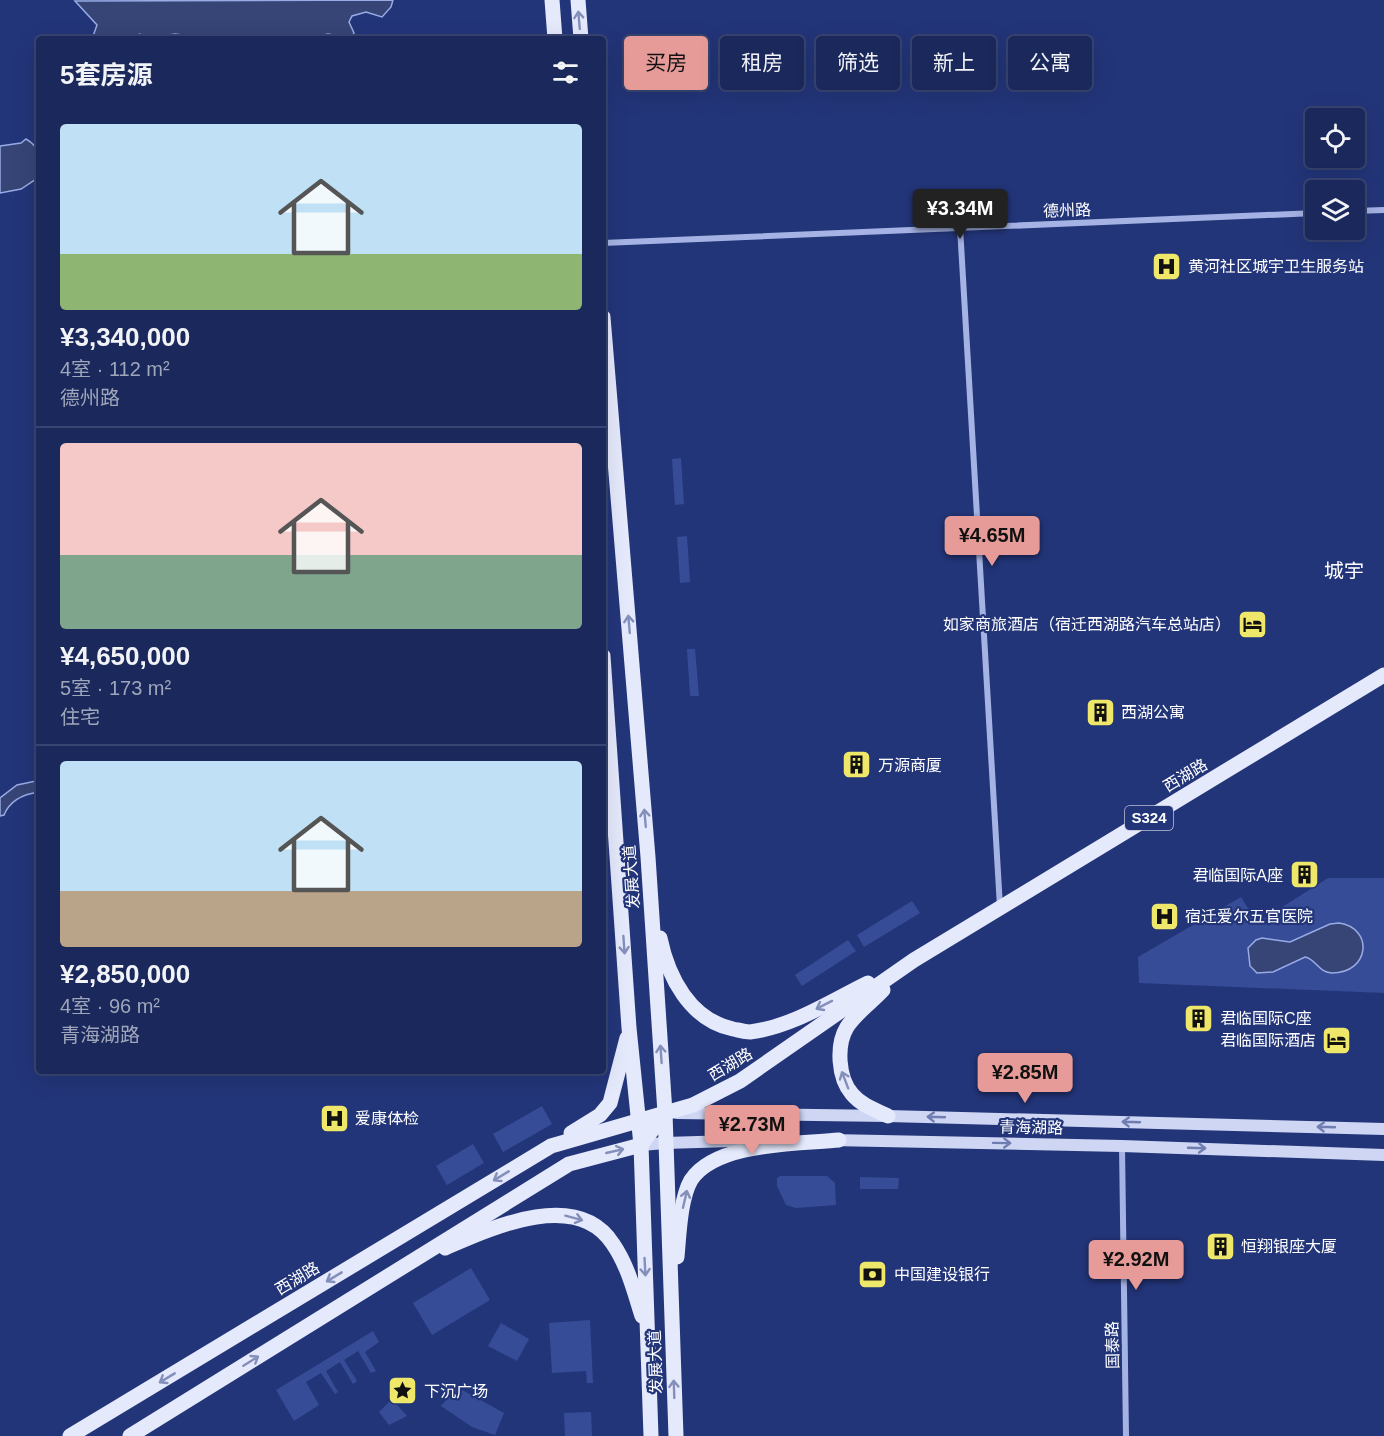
<!DOCTYPE html>
<html lang="zh">
<head>
<meta charset="utf-8">
<style>
  :root { --surface:#1a285b; --page:#273464; --text:#f1f3f6; --muted:#9fa6bb; --line:#384471; --accent:#e69b98 }
  body { margin:0; font-family:Arial,"Noto Sans SC",sans-serif; background:var(--page); color:var(--text); height:100vh; display:flex; flex-direction:column; font-size:22px; white-space:nowrap }
  * { box-sizing:border-box; margin:0 }
  p { font-size:20px; color:var(--muted) }
  .icon { flex:none; width:33px; height:33px; fill:none; stroke:currentColor; stroke-width:2; stroke-linecap:round; stroke-linejoin:round }
  .map { position:relative; flex:1; overflow:hidden }
  .details { position:absolute; left:36px; top:36px; width:570px; height:1038px; display:flex; flex-direction:column; background:var(--surface); border-radius:6px; box-shadow:0 6px 24px #0002,0 0 0 2px var(--line) }
  .details>* { flex:none }
  .top-card { position:absolute; left:624px; top:36px; width:570px; height:54px; display:flex; gap:12px }
  .tools { position:absolute; left:1305px; top:108px; display:grid; gap:12px }
  .tools a { display:grid; place-items:center; width:60px; height:60px; border-radius:6px; background:var(--surface); box-shadow:0 6px 24px #0002,0 0 0 2px var(--line); font-size:30px }
  .price { position:absolute; translate:-50% -51px; padding:0 14px; border-radius:6px; background:var(--accent); color:#111; font-size:20px; line-height:39px; filter:drop-shadow(0 2px 3px #0008) }
  .price::after { content:''; position:absolute; left:50%; top:36px; width:18px; height:14px; margin-left:-9px; background:inherit; clip-path:polygon(0 0,100% 0,50% 100%) }
  .price.on { background:#222; color:#fff }
  ul { padding:0; list-style:none }
  li { display:grid; align-content:center; gap:12px; height:318px; padding:0 24px }
  li+li { border-top:2px solid var(--line) }
  li span { display:grid; place-items:center; height:186px; border-radius:6px; color:#555 }
  li>.icon { margin-inline-start:auto }
  span .icon { width:108px; height:108px; fill:#fffc; stroke-width:1 }
  li b { font-size:26px }
  h2 { display:flex; justify-content:space-between; align-items:center; height:72px; padding:0 24px; font-size:26px }
  .pill { padding:0 21px; border-radius:6px; background:var(--surface); box-shadow:0 6px 24px #0002,0 0 0 2px var(--line); font-size:21px; line-height:54px }
  .pill.on { background:var(--accent); color:#111 }
  .map>svg:first-child { display:block }
</style>
</head>
<body>
<div class="map">
<svg width="1384" height="1436" viewBox="0 0 1384 1436">
  <rect width="100%" height="100%" fill="#233579"/>
  <g fill="#374c97">
    <polygon points="681,458 684,504 675,505 672,459"/>
    <polygon points="687,536 690,582 680,583 677,537"/>
    <polygon points="687,649 695,649 699,696 690,696"/>
    <polygon points="1328,878 1384,878 1384,993 1139,983 1138,957 1241,897 1257,923"/>
    <polygon points="912,901 920,913 864,947 857,935"/>
    <polygon points="848,940 856,951 802,986 795,975"/>
    <polygon points="542,1106 552,1124 503,1152 493,1134"/>
    <polygon points="473,1144 484,1163 447,1185 436,1166"/>
    <polygon points="780,1176 827,1176 835,1183 836,1205 796,1208 786,1205 777,1186 777,1178"/>
    <polygon points="860,1177 899,1178 898,1189 860,1189"/>
    <polygon points="471,1268 490,1300 432,1335 413,1303"/>
    <polygon points="590,1320 593,1383 587,1383 586,1371 552,1373 549,1323"/>
    <polygon points="501,1323 529,1339 517,1361 488,1346"/>
    <polygon points="373,1331 379,1342 365,1352 376,1371 371,1373 358,1351 344,1360 357,1381 353,1384 340,1362 326,1371 338,1392 335,1394 321,1373 306,1382 319,1405 294,1421 276,1390"/>
    <polygon points="457,1387 504,1413 495,1435 472,1427 441,1406"/>
    <polygon points="392,1399 407,1416 389,1425 379,1412"/>
    <polygon points="591,1412 592,1436 565,1436 564,1413"/>
  </g>
  <g fill="#364476" stroke="#99abe5" stroke-width="1.5">
    <polygon points="393,0 391,7 382,17 366,12 352,16 349,22 354,33 351,38 328,34 306,39 213,39 175,34 145,39 140,34 125,39 92,39 97,25 75,1"/>
    <path d="M26,139C42,148 40,160 39,177L21,189L0,193V146L21,143Z"/>
    <path d="M36,781L39,782V792C24,794 10,800 4,815L0,816V798L17,785Z"/>
    <path d="M1339,923C1374,928 1370,973 1332,973C1319,973 1316,959 1305,957L1273,972L1257,973L1250,966L1248,948L1256,940L1262,938L1290,942L1330,924Z"/>
  </g>
  <g fill="none" stroke-linecap="round" stroke-linejoin="round">
    <g stroke="#a5b3e4" stroke-width="6">
      <polyline points="1354,211 1384,210"/>
      <polyline points="960,227 1000,907"/>
      <polyline points="603,243 1316,213"/>
      <polyline points="1122,1146 1126,1436"/>
    </g>
    <g stroke="#ced6f4" stroke-width="12">
      <polyline points="677,1113 888,1116 1384,1129"/>
      <polyline points="831,1140 1122,1146 1384,1155"/>
      <polyline points="641,1145 665,1143 768,1140"/>
    </g>
    <g stroke="#e5e9fc" stroke-width="15">
      <polyline points="552,0 555,39"/>
      <polyline points="578,0 581,39"/>
      <polyline points="603,317 648,857 665,1113 676,1436"/>
      <polyline points="603,656 629,1028 641,1145 651,1436"/>
      <path d="M660,938C668,977 690,1020 733,1029C738,1030 745,1032 750,1032C792,1027 831,1001 868,983"/>
      <path d="M883,990C872,1002 856,1013 847,1027C836,1045 838,1078 852,1094C861,1105 875,1110 888,1116"/>
      <polyline points="571,1133 600,1115 610,1103 627,1038"/>
      <polyline points="641,1145 665,1113"/>
      <path d="M445,1248C491,1228 577,1188 613,1244C628,1266 634,1291 642,1316"/>
      <path d="M677,1257C679,1236 680,1199 691,1180C716,1142 798,1144 839,1140"/>
      <polyline points="70,1436 551,1146 693,1105 740,1081 914,960 1384,675"/>
      <polyline points="130,1436 569,1164 641,1145"/>
    </g>
  </g>
  <defs><path id="oneway-shaft" d="M-6 0H5M1.5-3L5.5 0L1.5 3" fill="none" stroke-width="1.6" stroke-linecap="round" stroke-linejoin="round" transform="scale(1.5)"/></defs>
  <g stroke="#848fba">
    <use href="#oneway-shaft" transform="translate(579 20) rotate(-95)"/>
    <use href="#oneway-shaft" transform="translate(629 624) rotate(-95)"/>
    <use href="#oneway-shaft" transform="translate(645 818) rotate(-95)"/>
    <use href="#oneway-shaft" transform="translate(624 945) rotate(86)"/>
    <use href="#oneway-shaft" transform="translate(824 1005) rotate(153)"/>
    <use href="#oneway-shaft" transform="translate(661 1054) rotate(-94)"/>
    <use href="#oneway-shaft" transform="translate(845 1080) rotate(-111)"/>
    <use href="#oneway-shaft" transform="translate(615 1151) rotate(-13)"/>
    <use href="#oneway-shaft" transform="translate(501 1176) rotate(149)"/>
    <use href="#oneway-shaft" transform="translate(685 1199) rotate(-77)"/>
    <use href="#oneway-shaft" transform="translate(574 1218) rotate(15)"/>
    <use href="#oneway-shaft" transform="translate(645 1267) rotate(87)"/>
    <use href="#oneway-shaft" transform="translate(334 1277) rotate(149)"/>
    <use href="#oneway-shaft" transform="translate(251 1361) rotate(-32)"/>
    <use href="#oneway-shaft" transform="translate(167 1378) rotate(149)"/>
    <use href="#oneway-shaft" transform="translate(674 1389) rotate(-92)"/>
  </g>
  <g stroke="#707db0">
    <use href="#oneway-shaft" transform="translate(936 1117) rotate(-178)"/>
    <use href="#oneway-shaft" transform="translate(1131 1122) rotate(-178)"/>
    <use href="#oneway-shaft" transform="translate(1326 1127) rotate(-178)"/>
    <use href="#oneway-shaft" transform="translate(1002 1143) rotate(1)"/>
    <use href="#oneway-shaft" transform="translate(1197 1148) rotate(2)"/>
  </g>
  <defs>
    <symbol id="hospital-square" viewBox="-11 -11 22 22"><rect x="-9" y="-9" width="18" height="18" rx="4" fill="#efe769" stroke="#233579"/><path d="M-5-5h3v3.5h4V-5h3V5h-3V1.5h-4V5h-3Z" fill="#111"/></symbol>
    <symbol id="hotel-square" viewBox="-11 -11 22 22"><rect x="-9" y="-9" width="18" height="18" rx="4" fill="#efe769" stroke="#233579"/><path d="M-6-4.5h1.5V1H6V5H4.5V3h-9V5H-6ZM-4 0a1.8 1.8 0 1 1 3.6 0ZM.5 0V-2.5h3Q6-2.5 6 0Z" fill="#111"/></symbol>
    <symbol id="building-square" viewBox="-11 -11 22 22"><rect x="-9" y="-9" width="18" height="18" rx="4" fill="#efe769" stroke="#233579"/><path d="M-4-6H4V6H1V3H-1V6H-4ZM-2.5-4.3h1.7v1.8h-1.7ZM.8-4.3h1.7v1.8H.8ZM-2.5-1h1.7V.8h-1.7ZM.8-1h1.7V.8H.8Z" fill="#111"/></symbol>
    <symbol id="bank-square" viewBox="-11 -11 22 22"><rect x="-9" y="-9" width="18" height="18" rx="4" fill="#efe769" stroke="#233579"/><path d="M-6-4H6V4H-6ZM0-2.3a2.3 2.3 0 1 0 0 4.6a2.3 2.3 0 1 0 0-4.6Z" fill="#111"/></symbol>
    <symbol id="sight-square" viewBox="-11 -11 22 22"><rect x="-9" y="-9" width="18" height="18" rx="4" fill="#efe769" stroke="#233579"/><path d="M0-6L1.8-2.2L6-1.7L2.9 1.2L3.7 5.4L0 3.3L-3.7 5.4L-2.9 1.2L-6-1.7L-1.8-2.2Z" fill="#111"/></symbol>
  </defs>
  <g fill-rule="evenodd">
    <use href="#hospital-square" x="1150" y="250" width="33" height="33"/>
    <use href="#hotel-square" x="1236" y="608" width="33" height="33"/>
    <use href="#building-square" x="1084" y="696" width="33" height="33"/>
    <use href="#building-square" x="840" y="748" width="33" height="33"/>
    <use href="#building-square" x="1288" y="858" width="33" height="33"/>
    <use href="#hospital-square" x="1148" y="900" width="33" height="33"/>
    <use href="#building-square" x="1182" y="1002" width="33" height="33"/>
    <use href="#hotel-square" x="1320" y="1024" width="33" height="33"/>
    <use href="#hospital-square" x="318" y="1102" width="33" height="33"/>
    <use href="#building-square" x="1204" y="1230" width="33" height="33"/>
    <use href="#bank-square" x="856" y="1258" width="33" height="33"/>
    <use href="#sight-square" x="386" y="1374" width="33" height="33"/>
  </g>
  <g text-anchor="middle" stroke-width="4.5" stroke-linejoin="round" paint-order="stroke">
    <rect fill="#233579" stroke="#bdc2d7" stroke-width="1.5" x="1125" y="806" width="48" height="24" rx="4.5"/>
    <g font-size="15" font-weight="bold" fill="#fff">
      <text x="1149" y="823">S324</text>
    </g>
    <g font-size="16" fill="#fff" stroke="#233579">
      <text transform="translate(1067 210) rotate(-2)" y="6">德州路</text>
      <text transform="translate(1185 775) rotate(-31)" y="6">西湖路</text>
      <text transform="translate(631 877) rotate(-94)" y="6">发展大道</text>
      <text transform="translate(730 1064) rotate(-31)" y="6">西湖路</text>
      <text transform="translate(1031 1127) rotate(1)" y="6">青海湖路</text>
      <text transform="translate(297 1278) rotate(-31)" y="6">西湖路</text>
      <text transform="translate(1112 1345) rotate(-91)" y="6">国泰路</text>
      <text transform="translate(655 1362) rotate(-92)" y="6">发展大道</text>
    </g>
    <g font-size="16" fill="#fff" stroke="#233579" text-anchor="start">
      <text x="1188" y="272">黄河社区城宇卫生服务站</text>
      <text x="1231" y="630" text-anchor="end">如家商旅酒店（宿迁西湖路汽车总站店）</text>
      <text x="1121" y="718">西湖公寓</text>
      <text x="878" y="771">万源商厦</text>
      <text x="1283" y="881" text-anchor="end">君临国际A座</text>
      <text x="1185" y="922">宿迁爱尔五官医院</text>
      <text x="1220" y="1024">君临国际C座</text>
      <text x="1316" y="1046" text-anchor="end">君临国际酒店</text>
      <text x="355" y="1124">爱康体检</text>
      <text x="1241" y="1252">恒翔银座大厦</text>
      <text x="894" y="1280">中国建设银行</text>
      <text x="424" y="1397">下沉广场</text>
    </g>
    <g font-size="20" fill="#fff" stroke="#233579">
      <text x="1344" y="578">城宇</text>
    </g>
  </g>
</svg>
<div class="tools">
<a><svg class="icon" aria-label="locate" viewBox="0 0 24 24"><circle cx="12" cy="12" r="6"/><path d="M12 2v4M12 18v4M2 12h4M18 12h4"/></svg></a>
<a><svg class="icon" aria-label="layers" viewBox="0 0 24 24"><path d="M12 4l9 5-9 5-9-5zM3 14l9 5 9-5"/></svg></a>
</div>
<b class="price on" style="left:960px;top:240px">¥3.34M</b>
<b class="price" style="left:992px;top:567px">¥4.65M</b>
<b class="price" style="left:1025px;top:1104px">¥2.85M</b>
<b class="price" style="left:752px;top:1156px">¥2.73M</b>
<b class="price" style="left:1136px;top:1291px">¥2.92M</b>
<div class="top-card">
<a class="pill on">买房</a>
<a class="pill">租房</a>
<a class="pill">筛选</a>
<a class="pill">新上</a>
<a class="pill">公寓</a>
</div>
<section class="details">
<h2>5套房源<svg class="icon" aria-label="filters" viewBox="0 0 24 24"><path d="M4 7h16M4 17h16"/><circle cx="9" cy="7" r="2"/><circle cx="15" cy="17" r="2"/></svg></h2>
<ul>
<li><span style="background:linear-gradient(#bfe0f5 70%,#8fb573 0)"><svg class="icon" aria-label="home" viewBox="0 0 24 24"><path d="M3 11l9-7 9 7M6 9v11h12V9"/></svg></span><div><b>¥3,340,000</b><p>4室 · 112 m²</p><p>德州路</p></div></li>
<li><span style="background:linear-gradient(#f6c9c9 60%,#7fa58c 0)"><svg class="icon" aria-label="home" viewBox="0 0 24 24"><path d="M3 11l9-7 9 7M6 9v11h12V9"/></svg></span><div><b>¥4,650,000</b><p>5室 · 173 m²</p><p>住宅</p></div></li>
<li><span style="background:linear-gradient(#bfe0f5 70%,#b9a48a 0)"><svg class="icon" aria-label="home" viewBox="0 0 24 24"><path d="M3 11l9-7 9 7M6 9v11h12V9"/></svg></span><div><b>¥2,850,000</b><p>4室 · 96 m²</p><p>青海湖路</p></div></li>
</ul>
</section>
</div>
</body>
</html>
